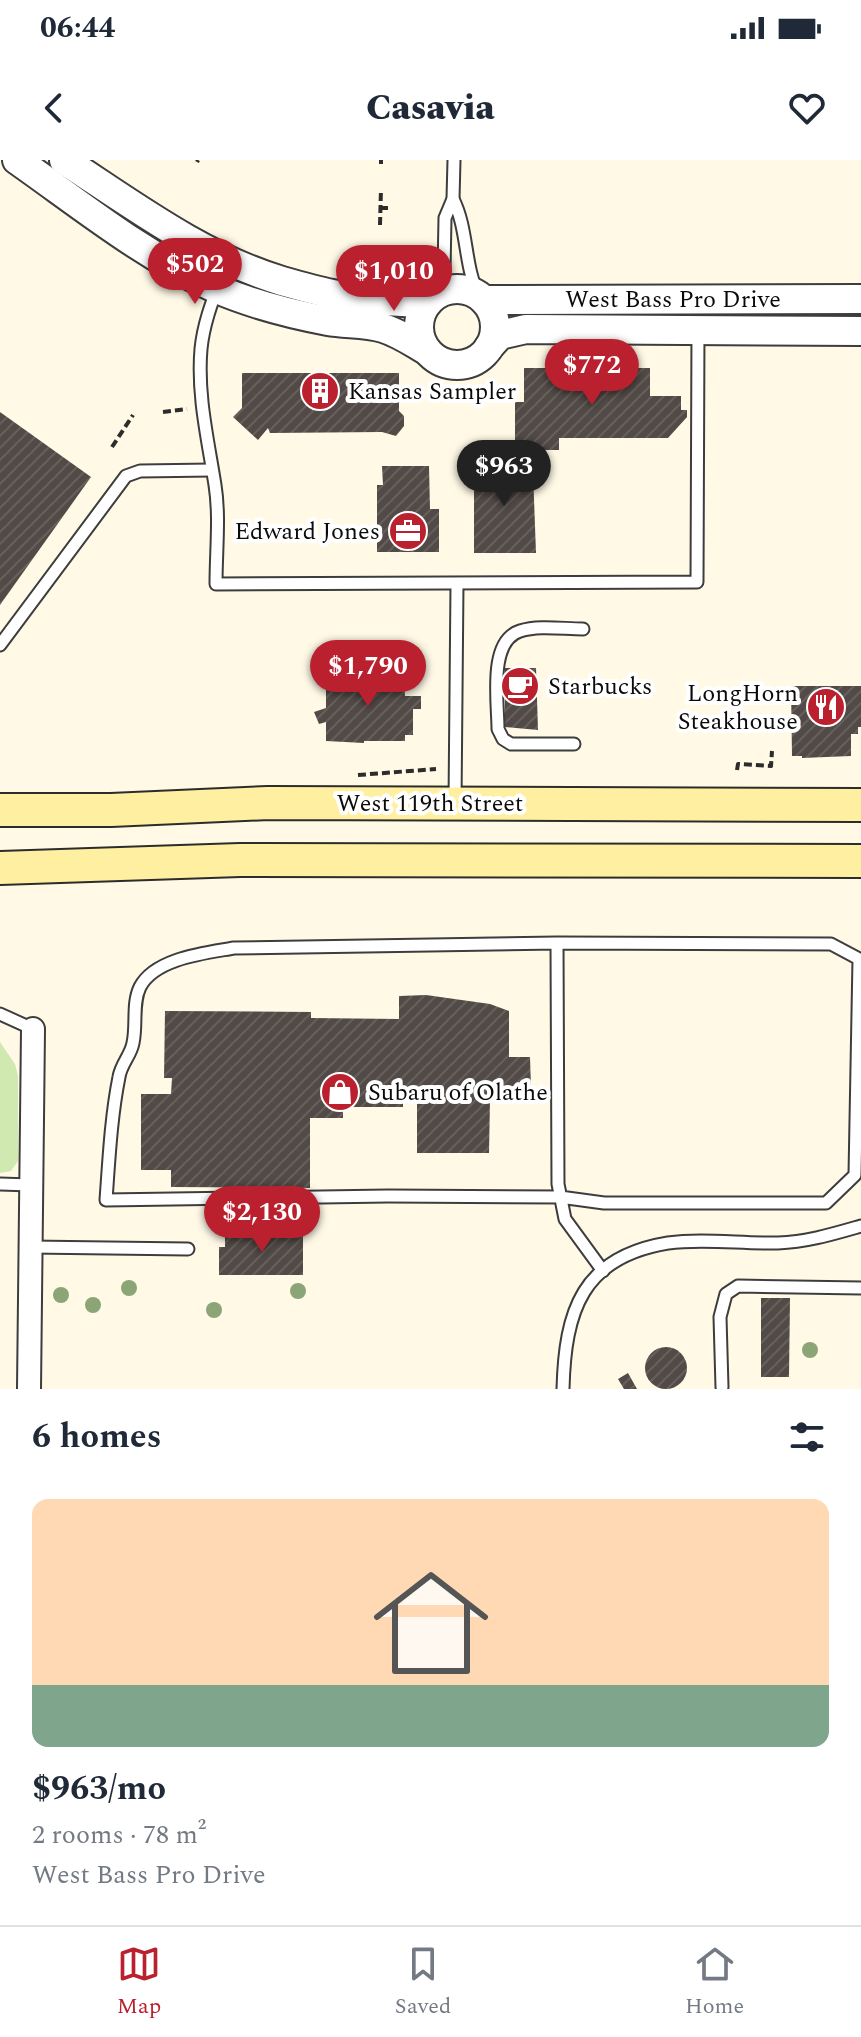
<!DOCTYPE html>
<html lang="en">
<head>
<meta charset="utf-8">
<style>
  :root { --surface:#fff; --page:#f6f6f7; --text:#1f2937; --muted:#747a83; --line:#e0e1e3; --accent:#bb202f }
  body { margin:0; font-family:Spectral,serif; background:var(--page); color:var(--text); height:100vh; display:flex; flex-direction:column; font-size:30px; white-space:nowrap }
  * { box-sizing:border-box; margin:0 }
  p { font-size:26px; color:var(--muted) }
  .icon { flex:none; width:44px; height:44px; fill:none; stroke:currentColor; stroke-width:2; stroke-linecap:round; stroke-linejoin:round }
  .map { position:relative; height:1229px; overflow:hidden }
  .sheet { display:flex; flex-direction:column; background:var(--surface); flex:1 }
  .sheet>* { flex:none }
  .price { position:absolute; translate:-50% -68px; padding:0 18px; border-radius:28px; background:var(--accent); color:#fff; font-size:26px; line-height:52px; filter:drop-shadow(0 2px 4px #0008) }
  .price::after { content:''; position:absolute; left:50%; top:48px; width:24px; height:18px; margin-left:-12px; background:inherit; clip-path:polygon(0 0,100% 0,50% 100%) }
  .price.active { background:#222; color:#fff }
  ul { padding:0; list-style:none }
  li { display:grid; align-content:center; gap:16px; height:424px; padding:0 32px }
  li+li { border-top:2px solid var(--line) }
  li span { display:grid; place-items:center; height:248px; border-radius:16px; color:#555 }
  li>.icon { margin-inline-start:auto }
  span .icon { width:144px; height:144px; fill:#fffc; stroke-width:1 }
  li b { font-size:34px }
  h2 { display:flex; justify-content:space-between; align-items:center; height:96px; padding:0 32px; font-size:34px }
  .status { display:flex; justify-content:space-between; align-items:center; height:56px; padding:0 40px; background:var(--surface); direction:ltr }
  .status svg { height:22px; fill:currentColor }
  header { display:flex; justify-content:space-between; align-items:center; height:104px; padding:0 32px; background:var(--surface); font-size:36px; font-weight:800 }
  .menu { display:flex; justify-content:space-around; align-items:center; height:112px; border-top:2px solid var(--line); background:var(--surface); font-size:22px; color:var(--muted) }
  .menu a { display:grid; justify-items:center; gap:4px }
  .menu .active { color:var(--accent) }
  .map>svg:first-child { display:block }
</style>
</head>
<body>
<div class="status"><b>06:44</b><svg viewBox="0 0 49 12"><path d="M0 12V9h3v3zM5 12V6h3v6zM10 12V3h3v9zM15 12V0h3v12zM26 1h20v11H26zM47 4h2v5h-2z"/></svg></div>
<header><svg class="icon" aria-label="back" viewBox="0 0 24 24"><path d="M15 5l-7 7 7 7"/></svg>Casavia<svg class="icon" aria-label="heart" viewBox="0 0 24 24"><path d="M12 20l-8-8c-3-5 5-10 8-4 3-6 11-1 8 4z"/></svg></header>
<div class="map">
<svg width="861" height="1229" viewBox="0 0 861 1229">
  <defs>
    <pattern id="building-hatch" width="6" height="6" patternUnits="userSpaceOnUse" patternTransform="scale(2)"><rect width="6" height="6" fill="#524a46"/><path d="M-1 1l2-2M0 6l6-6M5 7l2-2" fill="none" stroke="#66605c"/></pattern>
  </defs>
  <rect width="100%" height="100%" fill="#fff9e6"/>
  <polygon fill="#d0e9b1" points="0,882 15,904 18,916 18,1001 11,1011 0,1013"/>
  <g fill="url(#building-hatch)">
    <polygon points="524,208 650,208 650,236 681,236 681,250 687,250 687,257 668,278 559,278 559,290 515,290 515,242 524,242"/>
    <polygon points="242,213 399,213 399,251 404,256 404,266 396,276 382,272 270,273 268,268 258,280 233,257 242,248"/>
    <polygon points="0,252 91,317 0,445"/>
    <polygon points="487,300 521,300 533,312 536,393 474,393 474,310"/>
    <polygon points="382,306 429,306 430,349 439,349 439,392 377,392 377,325 383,325"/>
    <polygon points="505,508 536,508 538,570 505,567"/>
    <polygon points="377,511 403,511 405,536 421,536 421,549 413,549 413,575 405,575 405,581 364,581 364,583 326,581 326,562 319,564 314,552 326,548 326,520 336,520 336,514 377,514"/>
    <polygon points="791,526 861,526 861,567 858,567 858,574 851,574 851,596 802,598 802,596 792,596"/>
    <polygon points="426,835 490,844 509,851 509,897 530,897 531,929 509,929 509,940 490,940 489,993 417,993 417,939 403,939 403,947 343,947 343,958 310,958 310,1028 171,1027 171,1010 141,1010 141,934 171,934 172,918 164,918 165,851 311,852 311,858 399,859 399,836"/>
    <polygon points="303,1072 303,1115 219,1115 219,1087 225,1087 225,1073"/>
    <polygon points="761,1138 790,1138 789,1217 761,1217"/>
    <circle cx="666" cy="1208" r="21"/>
    <polygon points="628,1213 637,1229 624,1229 618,1219"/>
  </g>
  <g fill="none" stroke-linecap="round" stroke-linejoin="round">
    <defs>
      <g id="service">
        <path d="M453,39C468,69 464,104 478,134"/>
        <path d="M227,101C217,130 204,158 201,189C197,235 208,280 215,325C220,356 216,391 216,424L697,422L698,170"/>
        <polyline points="437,134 444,111 445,58 453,39 454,0"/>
        <polyline points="0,485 126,316 140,311 212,310"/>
        <path d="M574,584H511L503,579L498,569C498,542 488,481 520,471C539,465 563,469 583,469"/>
        <polyline points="455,643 457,424"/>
        <path d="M557,783L234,788C206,793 155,798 140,827C132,843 137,865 133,883C131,895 121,904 119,917C111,957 109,999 106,1040L388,1036L560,1037L604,1043H826L855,1015L859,799L831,784L557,783L558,1024L565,1059L603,1111"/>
        <polyline points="0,854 33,869"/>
        <polyline points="0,1024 31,1025"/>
        <polyline points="30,1087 188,1089"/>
        <polyline points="722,1227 720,1157 726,1134 738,1126 861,1128"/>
        <path d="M563,1229C565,1151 582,1097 668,1083C703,1078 742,1084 778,1083C807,1082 833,1074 861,1066"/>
      </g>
      <polyline id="minor" points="29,1229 33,869"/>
      <g id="tertiary">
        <path d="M17,0C81,45 145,97 217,129C252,144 291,154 328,161C346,164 366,163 383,168C399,173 412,182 426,190"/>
        <path d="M64,0C133,45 202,97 282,121C314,130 350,140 384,141C398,142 412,142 426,144"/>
        <circle cx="457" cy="167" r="38"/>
        <polyline points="484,140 861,139"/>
        <polyline points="489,187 500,175 526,169 861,171"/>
      </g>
      <g id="secondary">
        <polyline points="0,650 111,650 268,643 861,645"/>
        <polyline points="0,708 240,700 861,701"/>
      </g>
    </defs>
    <use href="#service" stroke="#3d3d3d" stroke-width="15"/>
    <use href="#minor" stroke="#3d3d3d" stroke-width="26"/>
    <use href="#tertiary" stroke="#3d3d3d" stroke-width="32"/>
    <use href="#secondary" stroke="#2c2c2c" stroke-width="36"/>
    <g stroke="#2c2c2c" stroke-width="4" stroke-dasharray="8 4" stroke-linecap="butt">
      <polyline points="381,0 381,4"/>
      <polyline points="197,2 198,0"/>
      <polyline points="380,48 391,48"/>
      <polyline points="380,65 381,29"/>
      <polyline points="163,252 187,249"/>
      <polyline points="112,287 133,255"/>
      <polyline points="737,610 738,604 771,606 772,591"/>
      <polyline points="358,615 436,609"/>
    </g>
    <use href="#service" stroke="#fff" stroke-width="11"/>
    <use href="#minor" stroke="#fff" stroke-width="22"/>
    <use href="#tertiary" stroke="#fff" stroke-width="28"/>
    <use href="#secondary" stroke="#fff0a1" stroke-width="32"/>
  </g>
  <g fill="#8ba576">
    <circle cx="129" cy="1128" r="8"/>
    <circle cx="298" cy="1131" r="8"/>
    <circle cx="61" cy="1135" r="8"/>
    <circle cx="93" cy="1145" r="8"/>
    <circle cx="214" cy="1150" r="8"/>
    <circle cx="810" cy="1190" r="8"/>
  </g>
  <defs>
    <symbol id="building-disc" viewBox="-11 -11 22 22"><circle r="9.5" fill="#bb202f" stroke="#fff"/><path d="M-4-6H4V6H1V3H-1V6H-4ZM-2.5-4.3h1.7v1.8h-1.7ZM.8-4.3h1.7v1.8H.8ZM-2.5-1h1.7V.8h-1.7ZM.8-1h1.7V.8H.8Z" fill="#fff"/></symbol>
    <symbol id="office-disc" viewBox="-11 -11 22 22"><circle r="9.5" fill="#bb202f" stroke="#fff"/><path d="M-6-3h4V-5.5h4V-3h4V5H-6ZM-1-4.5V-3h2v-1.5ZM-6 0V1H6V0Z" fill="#fff"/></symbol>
    <symbol id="cafe-disc" viewBox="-11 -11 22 22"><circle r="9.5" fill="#bb202f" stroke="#fff"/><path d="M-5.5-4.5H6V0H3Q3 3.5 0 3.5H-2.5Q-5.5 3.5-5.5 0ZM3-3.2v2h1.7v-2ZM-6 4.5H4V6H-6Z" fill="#fff"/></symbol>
    <symbol id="restaurant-disc" viewBox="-11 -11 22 22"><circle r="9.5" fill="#bb202f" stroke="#fff"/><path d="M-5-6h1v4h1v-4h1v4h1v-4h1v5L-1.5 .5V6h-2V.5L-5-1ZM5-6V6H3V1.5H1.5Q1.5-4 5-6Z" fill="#fff"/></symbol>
    <symbol id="shop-disc" viewBox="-11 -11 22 22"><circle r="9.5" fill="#bb202f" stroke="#fff"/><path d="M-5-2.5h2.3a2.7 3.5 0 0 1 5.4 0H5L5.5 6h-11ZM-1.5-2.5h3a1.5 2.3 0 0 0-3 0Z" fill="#fff"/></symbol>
  </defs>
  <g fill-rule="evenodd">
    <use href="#building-disc" x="298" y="209" width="44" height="44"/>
    <use href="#office-disc" x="386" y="349" width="44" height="44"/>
    <use href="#cafe-disc" x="498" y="504" width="44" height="44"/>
    <use href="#restaurant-disc" x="804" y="525" width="44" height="44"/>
    <use href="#shop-disc" x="318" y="910" width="44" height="44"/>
  </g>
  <g text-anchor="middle" stroke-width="8" stroke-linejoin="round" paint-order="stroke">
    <g font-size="24" fill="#0a0a0a" stroke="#fff">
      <text x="673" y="147">West Bass Pro Drive</text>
      <text x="430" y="651">West 119th Street</text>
    </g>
    <g font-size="24" fill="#0a0a0a" stroke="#fff" text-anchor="start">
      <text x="348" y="239">Kansas Sampler</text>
      <text x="380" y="379" text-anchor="end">Edward Jones</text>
      <text x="548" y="534">Starbucks</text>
      <text x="798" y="541" text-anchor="end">LongHorn<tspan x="798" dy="28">Steakhouse</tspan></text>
      <text x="368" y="940">Subaru of Olathe</text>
    </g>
  </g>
</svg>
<b class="price" style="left:195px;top:146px">$502</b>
<b class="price" style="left:394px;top:153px">$1,010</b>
<b class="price" style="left:592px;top:247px">$772</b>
<b class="price active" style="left:504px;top:348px">$963</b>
<b class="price" style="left:368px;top:548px">$1,790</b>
<b class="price" style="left:262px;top:1094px">$2,130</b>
</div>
<section class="sheet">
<h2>6 homes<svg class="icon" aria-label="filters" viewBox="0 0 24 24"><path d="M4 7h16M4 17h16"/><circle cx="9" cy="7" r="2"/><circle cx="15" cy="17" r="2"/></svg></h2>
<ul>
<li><span style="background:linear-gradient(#ffd9b3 75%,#7fa58c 0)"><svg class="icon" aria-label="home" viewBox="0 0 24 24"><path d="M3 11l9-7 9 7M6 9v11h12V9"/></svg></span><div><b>$963/mo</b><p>2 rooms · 78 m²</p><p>West Bass Pro Drive</p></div></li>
</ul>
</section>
<nav class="menu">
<a class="active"><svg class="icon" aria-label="map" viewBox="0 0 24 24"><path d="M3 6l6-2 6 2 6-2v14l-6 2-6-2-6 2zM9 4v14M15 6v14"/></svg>Map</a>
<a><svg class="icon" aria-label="saved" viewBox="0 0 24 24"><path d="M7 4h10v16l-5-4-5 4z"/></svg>Saved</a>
<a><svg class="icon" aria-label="home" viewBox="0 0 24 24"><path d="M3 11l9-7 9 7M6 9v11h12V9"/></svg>Home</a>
</nav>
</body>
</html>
